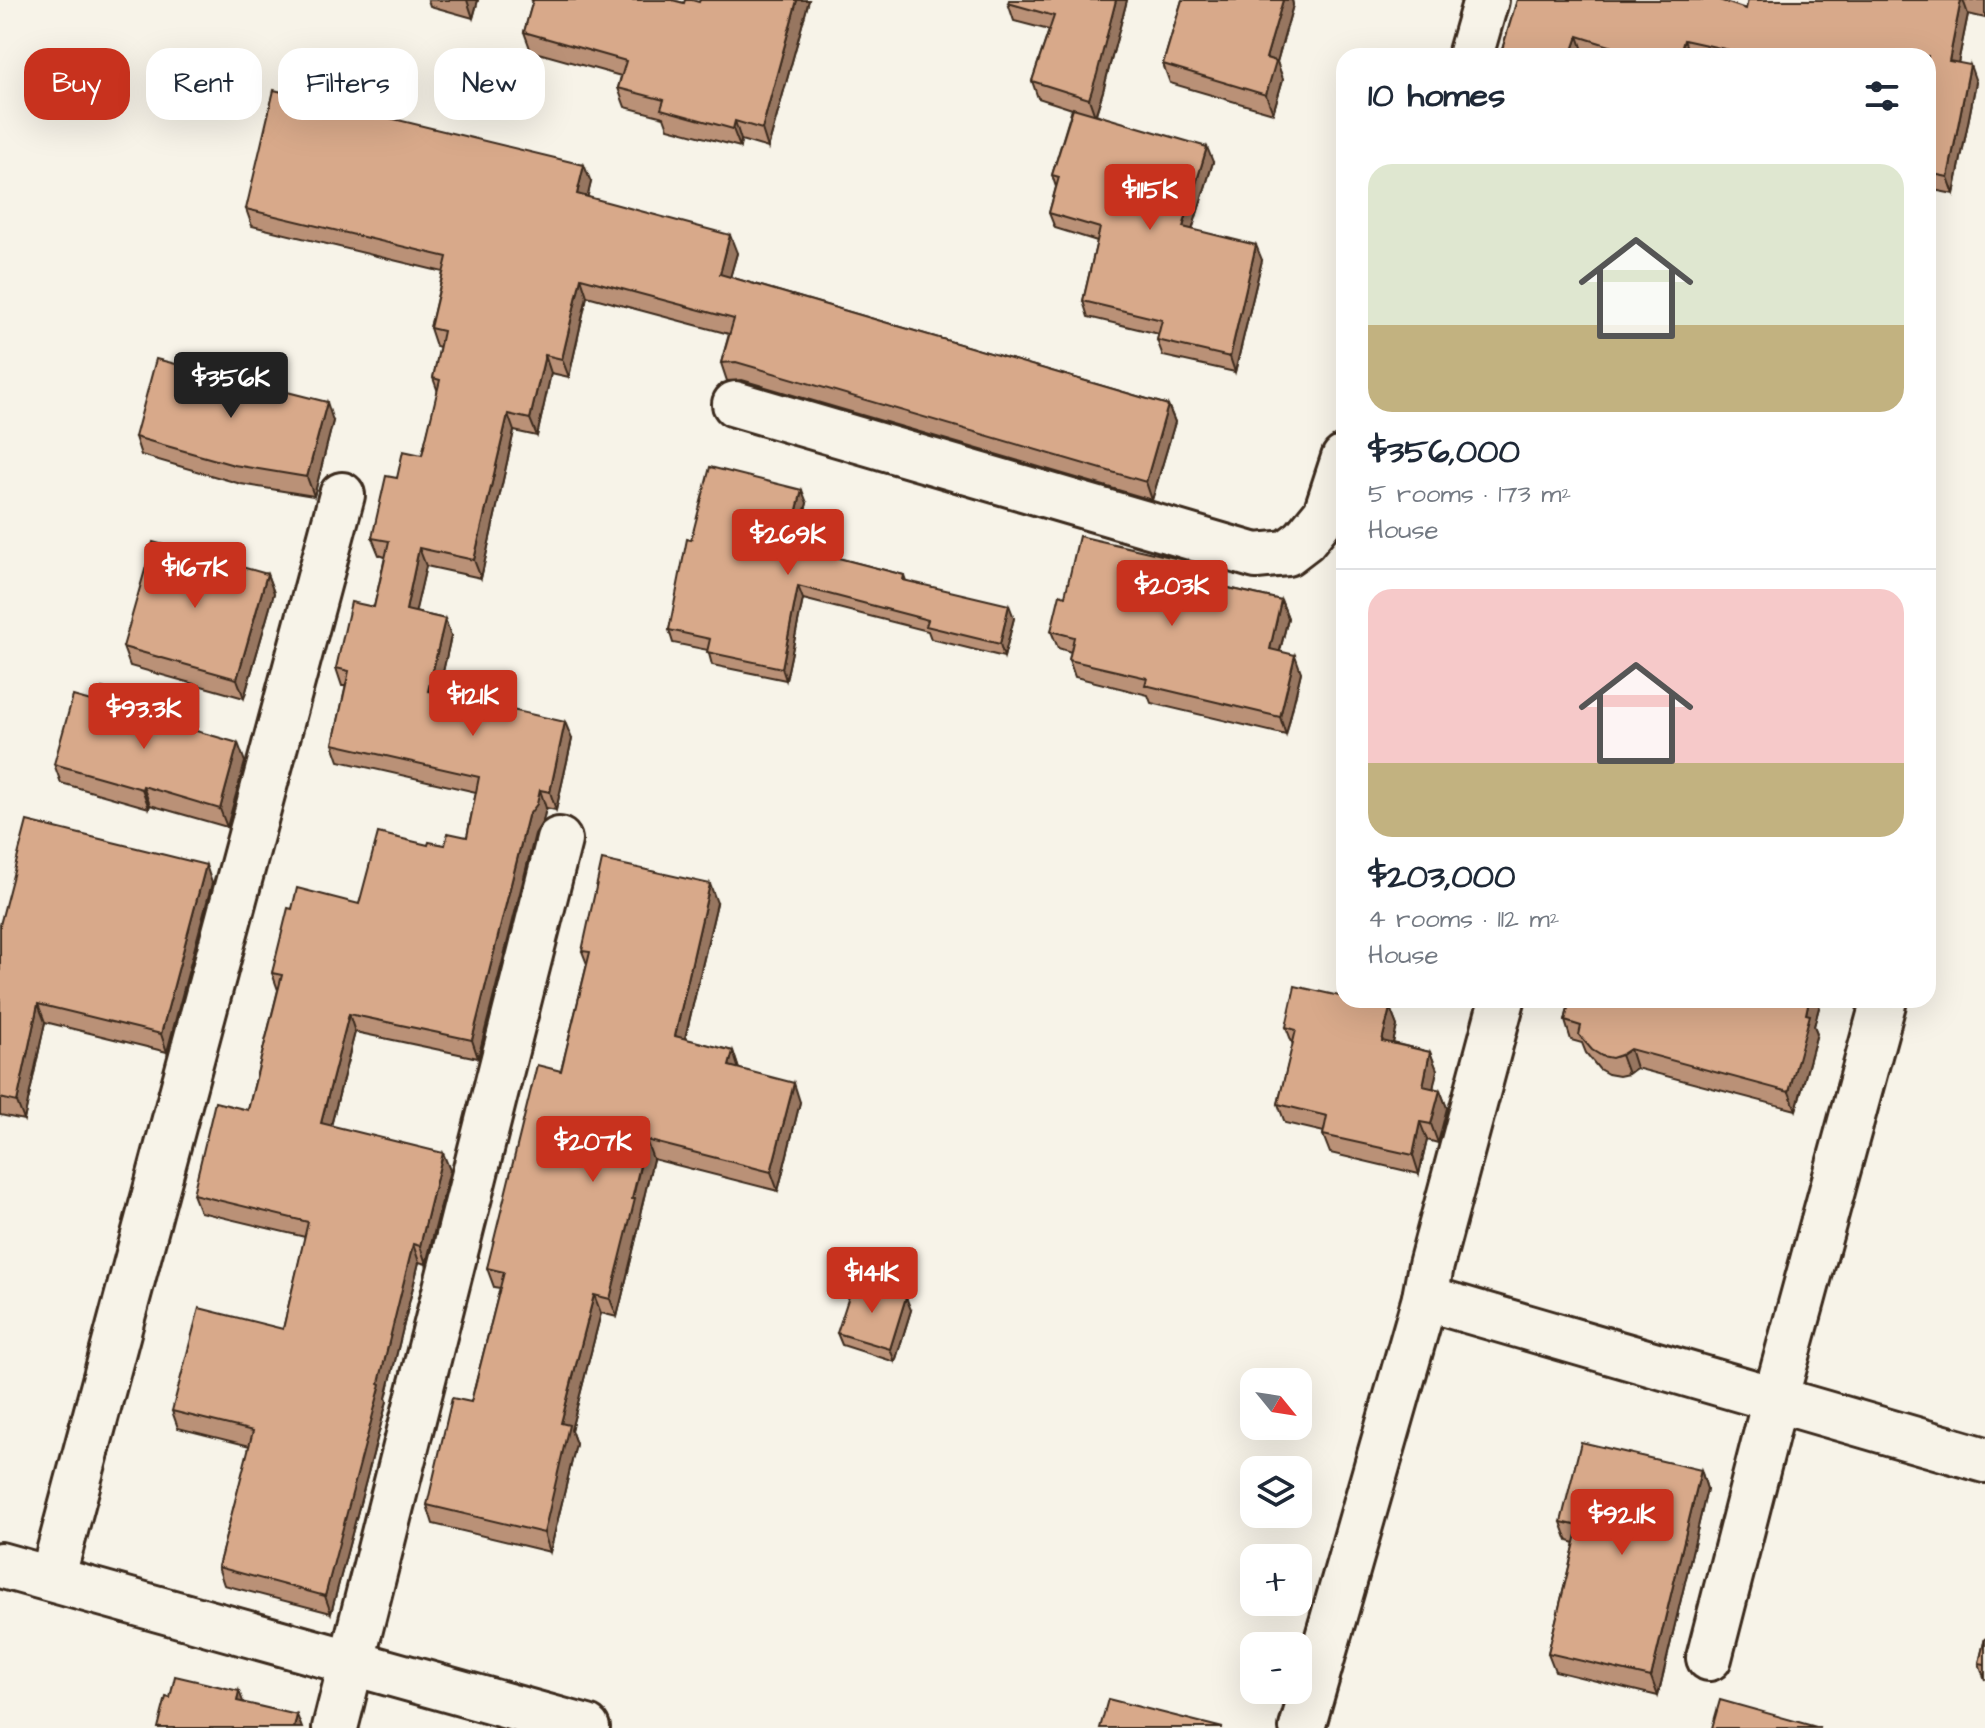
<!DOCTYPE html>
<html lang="en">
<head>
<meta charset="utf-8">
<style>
  :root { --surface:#fff; --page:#f2f2f3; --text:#1f2937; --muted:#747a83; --line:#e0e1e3; --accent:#c8321e }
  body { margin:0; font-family:"Architects Daughter",sans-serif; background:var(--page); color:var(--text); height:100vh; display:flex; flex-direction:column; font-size:30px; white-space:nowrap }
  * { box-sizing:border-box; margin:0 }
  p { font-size:26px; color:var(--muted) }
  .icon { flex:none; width:44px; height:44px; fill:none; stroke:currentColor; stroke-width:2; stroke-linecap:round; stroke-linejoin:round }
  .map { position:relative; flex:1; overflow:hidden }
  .sheet { position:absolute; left:1336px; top:48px; width:600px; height:960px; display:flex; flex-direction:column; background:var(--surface); border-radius:24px; box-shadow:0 8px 32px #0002 }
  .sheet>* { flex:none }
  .top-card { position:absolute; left:24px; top:48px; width:760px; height:72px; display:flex; gap:16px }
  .needle { width:52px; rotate:120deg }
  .fabs { position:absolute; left:1240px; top:1368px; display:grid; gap:16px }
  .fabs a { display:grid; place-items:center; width:72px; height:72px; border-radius:16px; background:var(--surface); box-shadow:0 8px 32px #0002; font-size:40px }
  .price { position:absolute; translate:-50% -68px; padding:0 18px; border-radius:8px; background:var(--accent); color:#fff; font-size:26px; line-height:52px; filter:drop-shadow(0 2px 4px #0008) }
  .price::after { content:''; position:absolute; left:50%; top:48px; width:24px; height:18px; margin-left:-12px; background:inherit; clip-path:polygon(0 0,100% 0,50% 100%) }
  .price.active { background:#222; color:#fff }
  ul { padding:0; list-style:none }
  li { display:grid; align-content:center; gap:16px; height:424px; padding:0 32px }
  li+li { border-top:2px solid var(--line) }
  li span { display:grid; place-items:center; height:248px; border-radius:24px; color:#555 }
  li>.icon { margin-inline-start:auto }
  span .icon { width:144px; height:144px; fill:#fffc; stroke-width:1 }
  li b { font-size:34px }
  h2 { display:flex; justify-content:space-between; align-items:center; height:96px; padding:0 32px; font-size:34px }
  .tag { padding:0 28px; border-radius:24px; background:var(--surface); box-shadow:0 8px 32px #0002; font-size:28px; line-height:72px }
  .tag.active { background:var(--accent); color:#fff }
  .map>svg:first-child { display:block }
</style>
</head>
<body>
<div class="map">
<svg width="1985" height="1728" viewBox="0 0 1985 1728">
  <rect width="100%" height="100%" fill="#f7f3e8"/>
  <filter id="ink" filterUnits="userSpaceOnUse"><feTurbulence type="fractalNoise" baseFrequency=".0125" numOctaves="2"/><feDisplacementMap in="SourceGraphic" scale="16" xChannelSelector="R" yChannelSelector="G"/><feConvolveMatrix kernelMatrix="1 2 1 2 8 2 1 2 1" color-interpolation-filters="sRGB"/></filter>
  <g filter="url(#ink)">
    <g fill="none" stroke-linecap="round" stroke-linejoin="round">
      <defs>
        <g id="minor">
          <polyline points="1470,56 1486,0"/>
          <polyline points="735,404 1256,556 1287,553 1304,540 1326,513 1344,458"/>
          <polyline points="1425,1298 1985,1460"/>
          <polyline points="0,1565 587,1728"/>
          <polyline points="52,1579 342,495"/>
          <polyline points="1709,1658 1775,1400 1884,1000"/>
          <polyline points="335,1728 559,840"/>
          <polyline points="1302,1728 1425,1298 1431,1265 1502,1000"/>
        </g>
      </defs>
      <use href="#minor" stroke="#3b2a1e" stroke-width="50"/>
      <use href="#minor" stroke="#f7f3e8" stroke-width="44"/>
    </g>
    <g fill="#ba9177" stroke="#3b2a1e" stroke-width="2">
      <polygon points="428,0 478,0 473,18 430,6"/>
      <polygon points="531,0 672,0 684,3 699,2 700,0 809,0 768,148 741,140 740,147 668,128 664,117 625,107 618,88 621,76 531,51 524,32 533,1"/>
      <polygon points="1127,0 1103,91 1096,114 1213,162 1192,230 1262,260 1235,372 1163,356 1157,340 1159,334 1088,317 1083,301 1097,241 1055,228 1049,213 1056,187 1052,175 1072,109 1038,98 1032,81 1049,30 1014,21 1008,3"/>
      <polygon points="1182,0 1292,0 1293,5 1277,62 1283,79 1273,113 1170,83 1163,64"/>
      <polygon points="1517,0 1746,9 1748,0 1985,0 1985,18 1968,14 1958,63 1976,82 1954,194 1928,189 1928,56 1594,56 1584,53 1583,56 1502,56 1501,53"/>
      <polygon points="591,182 587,197 737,253 730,277 1168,405 1175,422 1152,500 742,380 727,381 721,363 729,334 587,296 569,377 551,373 537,436 514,431 481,578 426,566 415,612 445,619 451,636 438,693 572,739 556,810 546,808 543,821 535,834 478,1058 355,1032 331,1126 450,1170 426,1264 419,1262 386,1398 387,1401 331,1613 224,1585 218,1567 250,1446 178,1428 172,1411 283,1329 305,1237 200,1212 193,1194 248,1110 278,990 272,973 292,909 359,904 428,845 445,845 467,837 476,792 339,761 333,744 346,686 342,686 336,668 374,607 385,557 379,555 372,538 397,478 422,455 438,392 433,378 440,347 436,346 430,328 443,272 252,226 246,209"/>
      <polygon points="333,421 314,496 241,484 141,455 135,437"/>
      <polygon points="807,503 795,547 904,575 906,581 1014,618 1004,657 931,639 928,631 803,599 786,680 712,665 708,650 673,643 669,630 691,540"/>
      <polygon points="267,574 274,593 244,698 130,666 123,647"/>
      <polygon points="1194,578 1194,580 1281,600 1288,618 1280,651 1301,672 1286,735 1151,703 1148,695 1075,677 1069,660 1071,652 1058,648 1051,631 1065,596"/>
      <polygon points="137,714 245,762 227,827 150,805 149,808 61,783 54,764"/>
      <polygon points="212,883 167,1052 45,1022 24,1120 0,1115 0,925"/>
      <polygon points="717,903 685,1039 733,1051 739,1069 800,1102 778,1191 653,1159 640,1214 641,1218 617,1317 601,1313 571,1430 576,1444 550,1552 433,1524 427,1505 471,1402 500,1288 494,1287 487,1268 561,1071 587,964 582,951"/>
      <polygon points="1570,1000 1821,1000 1814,1026 1817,1033 1796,1110 1636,1068 1628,1074 1619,1076 1608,1074 1599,1069 1586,1053 1582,1043 1571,1040 1565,1021"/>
      <polygon points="1390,1008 1397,1026 1393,1043 1430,1052 1437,1070 1433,1088 1440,1090 1447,1108 1438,1143 1427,1140 1419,1174 1330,1153 1323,1135 1324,1132 1285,1123 1278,1104 1293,1045 1286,1027"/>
      <polygon points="911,1310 895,1362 842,1345 837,1333"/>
      <polygon points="1701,1470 1707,1489 1658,1696 1555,1671 1548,1653 1575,1543 1568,1541 1561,1522"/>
      <polygon points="1985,1638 1985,1680 1979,1663"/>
    </g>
    <g fill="#977661" stroke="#3b2a1e" stroke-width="2">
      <polygon points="467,0 478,0 473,18"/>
      <polygon points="797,0 809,0 768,148 762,129"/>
      <polygon points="1116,0 1127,0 1103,91 1095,116 1089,99"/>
      <polygon points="1283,0 1292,0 1293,5 1277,62 1283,79 1273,113 1266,95 1266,58"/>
      <polygon points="1961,0 1963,0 1968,14 1955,78 1949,61"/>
      <polygon points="1578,36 1584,53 1583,56 1571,56"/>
      <polygon points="1684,40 1690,56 1679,56"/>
      <polygon points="1970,65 1976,82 1954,194 1948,177"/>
      <polygon points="735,121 741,140 740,147 733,129"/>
      <polygon points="1207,147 1213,162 1188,243 1183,227"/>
      <polygon points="584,165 591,182 584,212 577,194"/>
      <polygon points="730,235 737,253 726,292 720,274"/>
      <polygon points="1256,245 1262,260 1235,372 1230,357"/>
      <polygon points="581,278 587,296 569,377 562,359"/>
      <polygon points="545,355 551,373 537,436 530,419"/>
      <polygon points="327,402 333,421 314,496 307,477"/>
      <polygon points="1168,405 1175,422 1152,500 1146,482"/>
      <polygon points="508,414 514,431 481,578 474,560"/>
      <polygon points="802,490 807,503 792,558 788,545"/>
      <polygon points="419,548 426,566 412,627 406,610"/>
      <polygon points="1188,561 1194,578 1190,595 1184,578"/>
      <polygon points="267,574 274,593 244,698 237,679"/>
      <polygon points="798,586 803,599 786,680 782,668"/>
      <polygon points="1281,600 1288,618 1276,666 1270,649"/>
      <polygon points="1009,605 1014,618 1004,657 1000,644"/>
      <polygon points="445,619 451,636 435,708 428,691"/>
      <polygon points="1295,655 1301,672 1286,735 1280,717"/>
      <polygon points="131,696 137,715 127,711"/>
      <polygon points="565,722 572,739 556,810 550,792"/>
      <polygon points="238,743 245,762 227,827 220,809"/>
      <polygon points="143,786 150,805 149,808 142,789"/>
      <polygon points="540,790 546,808 543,821 535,834 478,1058 472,1040 528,816"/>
      <polygon points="206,865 212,883 167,1052 161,1034"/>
      <polygon points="710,884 717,903 681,1055 675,1036"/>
      <polygon points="1809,1000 1821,1000 1814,1026 1817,1033 1796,1110 1789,1092"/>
      <polygon points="38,1004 45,1022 24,1120 17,1102"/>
      <polygon points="1390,1008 1397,1026 1389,1059 1382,1041"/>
      <polygon points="349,1014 355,1032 327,1141 321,1123"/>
      <polygon points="1630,1049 1636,1068 1628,1074 1621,1055"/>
      <polygon points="733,1051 739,1070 729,1066"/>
      <polygon points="1430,1052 1437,1070 1430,1104 1423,1086"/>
      <polygon points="794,1083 800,1102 778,1191 771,1172"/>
      <polygon points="1440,1090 1447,1108 1438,1143 1431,1124"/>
      <polygon points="1420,1122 1427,1140 1419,1174 1413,1155"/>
      <polygon points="646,1140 653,1159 640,1214 641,1218 617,1317 610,1299"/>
      <polygon points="443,1153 450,1170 426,1264 420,1246"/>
      <polygon points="413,1244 419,1262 386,1398 387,1401 331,1613 325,1596"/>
      <polygon points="594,1295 601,1313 571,1430 576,1444 550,1552 544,1533 561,1423"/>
      <polygon points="906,1297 911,1310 895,1362 890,1349"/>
      <polygon points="1701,1470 1707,1489 1658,1696 1651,1677"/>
      <polygon points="239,1691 245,1707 237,1701"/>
      <polygon points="297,1715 302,1728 294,1728"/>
    </g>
    <g fill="#d8a98a" stroke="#3b2a1e" stroke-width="2">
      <polygon points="533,0 672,0 684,3 685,0 692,0 699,2 700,0 797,0 762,129 735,121 733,129 661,109 664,100 618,88 626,61 524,32"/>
      <polygon points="1009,0 1116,0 1097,74 1089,99 1032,81 1054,16 1008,3"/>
      <polygon points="1182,0 1283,0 1266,58 1276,61 1266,95 1163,64"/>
      <polygon points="1517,0 1719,0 1746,9 1748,0 1961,0 1949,61 1970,65 1948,177 1928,173 1928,56 1743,56 1743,53 1684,40 1679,56 1642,56 1578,36 1571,56 1511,56 1501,53"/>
      <polygon points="274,90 584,165 577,194 730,235 720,274 1168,405 1146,482 736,362 721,363 734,319 581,278 562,359 545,355 530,419 508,414 474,560 419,548 406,610 445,619 428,691 565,722 550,792 540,790 537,804 528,816 472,1040 349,1014 321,1123 443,1153 420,1246 413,1244 379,1383 381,1384 325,1596 218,1567 253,1431 172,1411 199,1308 283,1329 308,1222 193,1194 215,1102 248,1110 282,975 272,973 288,908 292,909 297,888 359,904 378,833 428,845 429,842 445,845 448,833 467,837 479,777 333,744 349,671 336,668 351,602 374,607 389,541 372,538 386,476 397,478 403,451 422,455 440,380 433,378 443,331 430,328 447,257 246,209"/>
      <polygon points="1073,108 1207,147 1183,227 1256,245 1230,357 1157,340 1162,320 1083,301 1100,228 1049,213 1059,177 1052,175"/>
      <polygon points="156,359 327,402 307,477 234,465 135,437"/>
      <polygon points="710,467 802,490 788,545 904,575 903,580 1009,605 1000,644 926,626 928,620 798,586 782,668 707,652 710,639 669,630 687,539 691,540"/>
      <polygon points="1079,536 1188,561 1184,578 1281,600 1270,649 1295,655 1280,717 1145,685 1147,678 1069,660 1074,637 1051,631 1060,594 1065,596"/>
      <polygon points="153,542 267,574 237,679 123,647"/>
      <polygon points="102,688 131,696 127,711 238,743 220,809 143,786 142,789 54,764 73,696 98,703"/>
      <polygon points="27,821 206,865 161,1034 38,1004 17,1102 0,1098 0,925"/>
      <polygon points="602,860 710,884 675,1036 733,1051 729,1066 794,1083 771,1172 646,1140 632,1199 635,1199 610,1299 594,1295 561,1423 569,1425 544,1533 427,1505 452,1398 471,1402 504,1272 487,1268 537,1065 561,1071 590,952 582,951"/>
      <polygon points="1295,986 1344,997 1344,1000 1357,1000 1390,1008 1382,1041 1430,1052 1423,1086 1440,1090 1431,1124 1420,1122 1413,1155 1323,1135 1327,1116 1278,1104 1296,1030 1286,1027"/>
      <polygon points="1570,1000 1809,1000 1806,1014 1810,1015 1789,1092 1630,1049 1621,1055 1612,1058 1602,1056 1592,1050 1579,1035 1581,1026 1565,1021"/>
      <polygon points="854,1281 906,1297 890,1349 837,1333"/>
      <polygon points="1581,1442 1701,1470 1651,1677 1548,1653 1579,1526 1561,1522"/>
      <polygon points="1985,1638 1985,1664 1979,1663"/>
      <polygon points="175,1676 239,1691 237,1701 297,1715 294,1728 158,1728 166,1697 170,1698"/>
      <polygon points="1108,1699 1223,1728 1100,1728"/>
      <polygon points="1720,1700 1820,1728 1712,1728"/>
    </g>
  </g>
</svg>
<div class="fabs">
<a><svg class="needle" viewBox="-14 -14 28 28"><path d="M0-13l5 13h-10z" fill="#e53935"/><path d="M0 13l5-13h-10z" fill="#747a83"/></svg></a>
<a><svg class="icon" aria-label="layers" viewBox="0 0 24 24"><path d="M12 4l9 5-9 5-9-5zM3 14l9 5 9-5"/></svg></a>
<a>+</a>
<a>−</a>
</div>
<b class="price" style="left:1150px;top:232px">$115K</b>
<b class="price active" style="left:231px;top:420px">$356K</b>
<b class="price" style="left:788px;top:577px">$269K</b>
<b class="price" style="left:195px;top:610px">$167K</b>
<b class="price" style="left:1172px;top:628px">$203K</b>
<b class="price" style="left:473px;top:738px">$121K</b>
<b class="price" style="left:144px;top:751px">$93.3K</b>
<b class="price" style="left:593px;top:1184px">$207K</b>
<b class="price" style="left:872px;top:1315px">$141K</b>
<b class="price" style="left:1622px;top:1557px">$92.1K</b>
<div class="top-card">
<a class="tag active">Buy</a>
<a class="tag">Rent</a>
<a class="tag">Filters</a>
<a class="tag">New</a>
</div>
<section class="sheet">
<h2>10 homes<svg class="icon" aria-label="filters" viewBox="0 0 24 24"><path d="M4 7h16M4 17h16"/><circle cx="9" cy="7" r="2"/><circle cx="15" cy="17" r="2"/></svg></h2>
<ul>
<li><span style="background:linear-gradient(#dfe7d0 65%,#c2b280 0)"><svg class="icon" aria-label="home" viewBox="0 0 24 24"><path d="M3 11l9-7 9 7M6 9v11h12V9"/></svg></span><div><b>$356,000</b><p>5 rooms · 173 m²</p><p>House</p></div></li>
<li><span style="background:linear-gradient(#f6c9c9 70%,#c2b280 0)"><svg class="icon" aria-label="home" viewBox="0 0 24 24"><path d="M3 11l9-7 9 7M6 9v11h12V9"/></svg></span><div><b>$203,000</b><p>4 rooms · 112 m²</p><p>House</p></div></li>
</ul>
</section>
</div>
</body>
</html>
